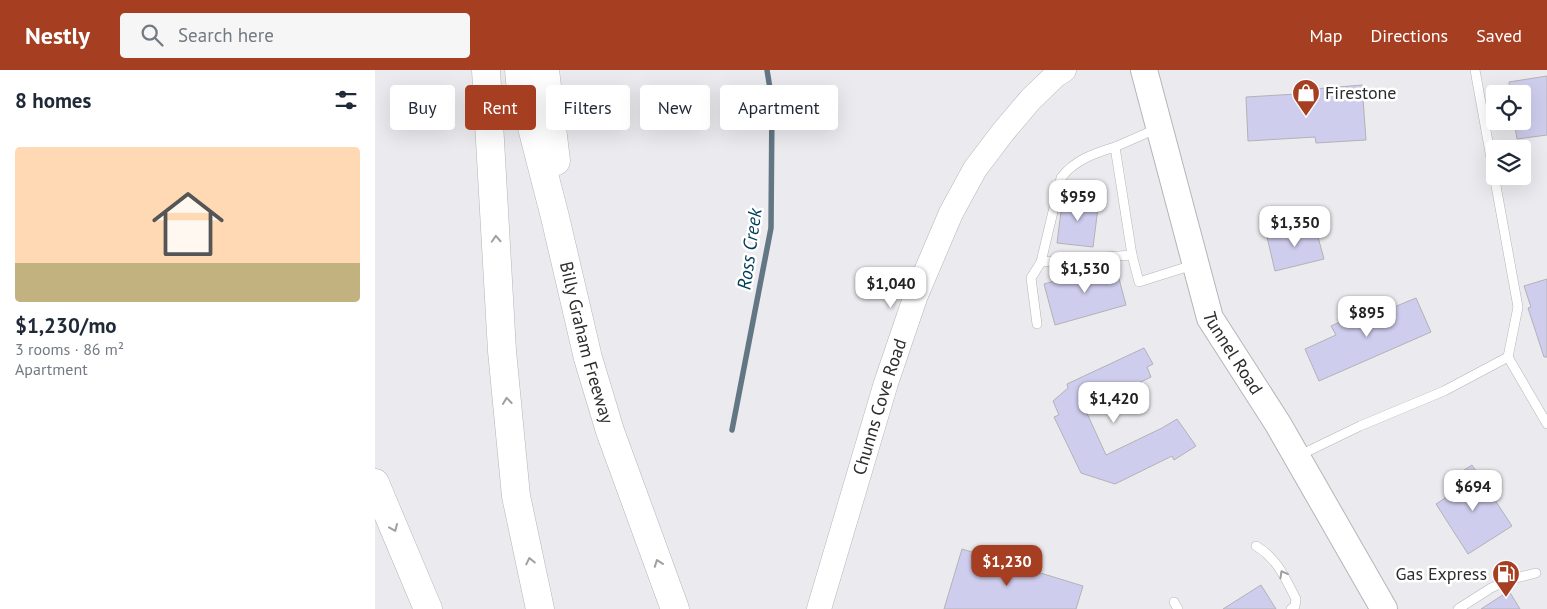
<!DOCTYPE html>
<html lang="en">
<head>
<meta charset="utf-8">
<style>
  :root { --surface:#fff; --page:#f6f6f7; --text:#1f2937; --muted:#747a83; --line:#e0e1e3; --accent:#a63e21 }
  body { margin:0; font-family:"PT Sans",sans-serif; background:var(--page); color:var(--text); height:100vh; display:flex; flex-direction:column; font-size:19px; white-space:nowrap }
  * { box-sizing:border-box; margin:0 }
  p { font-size:16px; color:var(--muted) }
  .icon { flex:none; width:28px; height:28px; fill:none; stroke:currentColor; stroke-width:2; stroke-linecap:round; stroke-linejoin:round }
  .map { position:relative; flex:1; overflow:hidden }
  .panel { display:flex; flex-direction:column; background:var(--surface); width:375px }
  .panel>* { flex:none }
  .banner { position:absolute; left:15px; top:15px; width:475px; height:45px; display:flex; gap:10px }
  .fabs { position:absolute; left:1111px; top:15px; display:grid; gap:10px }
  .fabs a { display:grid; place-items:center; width:45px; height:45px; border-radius:5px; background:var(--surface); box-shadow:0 5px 20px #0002; font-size:25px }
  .price { position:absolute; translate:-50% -42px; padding:0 11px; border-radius:10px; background:#fff; color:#222; font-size:16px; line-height:32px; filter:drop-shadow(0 1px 2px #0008) }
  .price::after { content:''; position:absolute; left:50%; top:30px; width:15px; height:11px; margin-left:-8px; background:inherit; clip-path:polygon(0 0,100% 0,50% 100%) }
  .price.active { background:var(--accent); color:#fff }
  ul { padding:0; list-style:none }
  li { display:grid; align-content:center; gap:10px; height:265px; padding:0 15px }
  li+li { border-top:1px solid var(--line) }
  li span { display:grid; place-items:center; height:155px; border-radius:5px; color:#555 }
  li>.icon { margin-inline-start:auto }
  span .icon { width:90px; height:90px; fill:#fffc; stroke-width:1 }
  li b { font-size:21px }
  h2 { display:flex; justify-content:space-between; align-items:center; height:60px; padding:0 15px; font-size:21px }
  .pill { padding:0 18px; border-radius:5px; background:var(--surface); box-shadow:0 5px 20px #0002; font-size:18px; line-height:45px }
  .pill.active { background:var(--accent); color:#fff }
  header { display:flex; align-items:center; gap:30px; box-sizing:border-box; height:70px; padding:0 25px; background:var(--accent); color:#fff }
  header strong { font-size:24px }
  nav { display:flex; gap:28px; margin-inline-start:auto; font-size:18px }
  .search { width:350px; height:45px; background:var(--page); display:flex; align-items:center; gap:12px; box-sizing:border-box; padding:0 18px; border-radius:5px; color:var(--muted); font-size:19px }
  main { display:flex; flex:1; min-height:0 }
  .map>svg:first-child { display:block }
</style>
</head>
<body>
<header>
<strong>Nestly</strong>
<div class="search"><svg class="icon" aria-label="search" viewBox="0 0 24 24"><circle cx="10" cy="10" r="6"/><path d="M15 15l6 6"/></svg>Search here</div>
<nav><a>Map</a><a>Directions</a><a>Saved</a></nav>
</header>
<main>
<section class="panel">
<h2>8 homes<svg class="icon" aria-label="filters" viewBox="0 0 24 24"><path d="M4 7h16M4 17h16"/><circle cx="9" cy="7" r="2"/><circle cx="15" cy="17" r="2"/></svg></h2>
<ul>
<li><span style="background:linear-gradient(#ffd9b3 75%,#c2b280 0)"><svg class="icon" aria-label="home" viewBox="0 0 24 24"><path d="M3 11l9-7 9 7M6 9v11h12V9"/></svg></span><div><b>$1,230/mo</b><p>3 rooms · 86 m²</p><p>Apartment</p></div></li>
</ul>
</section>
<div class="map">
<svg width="1172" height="539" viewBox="0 0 1172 539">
  <rect width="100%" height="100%" fill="#ebeaee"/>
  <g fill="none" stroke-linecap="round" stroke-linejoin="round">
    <polyline stroke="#627684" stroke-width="5.5" points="357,360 396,158 397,31 392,0"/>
  </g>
  <g fill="#cfcded" stroke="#b2b2b5">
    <polygon points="1172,6 1172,65 1142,69 1139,51 1148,51 1148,24 1135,24 1134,12"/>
    <polygon points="987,15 991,70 941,73 940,67 873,71 871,27 939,23 939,19"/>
    <polygon points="688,126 724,130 718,177 682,173"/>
    <polygon points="940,156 949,189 900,201 892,167"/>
    <polygon points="740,194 751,235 680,255 669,214"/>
    <polygon points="1172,209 1172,287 1169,287 1153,238 1156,237 1149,216"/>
    <polygon points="1041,228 1056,262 944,311 930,279 961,265 956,256 1004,235 1007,242"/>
    <polygon points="769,278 778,294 772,297 776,307 710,339 731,385 787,358 802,349 821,376 799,390 797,386 740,414 706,403 679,347 684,345 678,331 693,318 692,314"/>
    <polygon points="1097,395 1137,456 1093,484 1061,434 1090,415 1083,404"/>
    <polygon points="587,479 708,516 701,539 569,539"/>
    <polygon points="886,515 901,539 848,539"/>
    <polygon points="1134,521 1145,539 1106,539"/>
  </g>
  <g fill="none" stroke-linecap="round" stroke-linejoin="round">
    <defs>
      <g id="service">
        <polyline points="1100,0 1143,237 1133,287 1172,354"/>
        <polyline points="781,59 740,77 757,185 764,212 818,195"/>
        <polyline points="666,192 757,185"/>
        <path d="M662,254L656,208L666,192L686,108C699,90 720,83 740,77"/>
        <polyline points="923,386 985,356 1069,321 1133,287"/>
        <path d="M881,476C902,488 910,508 921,529L920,536L916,539"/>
        <polyline points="799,532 803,539"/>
        <polyline points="1083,539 1116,518 1133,510 1161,503"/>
      </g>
      <g id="secondary">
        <path id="s1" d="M444,539L511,313L541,225L576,143L600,99L628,62L656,29L681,5L689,0"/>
      </g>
      <g id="primary">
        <path id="s2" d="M769,0L835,248L903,354L1009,539"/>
      </g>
      <g id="motorway">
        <polyline points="111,0 127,281 141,426 165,539"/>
        <path id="s3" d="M144,0L145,11L180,147L213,288L235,361L300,539"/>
        <polyline points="170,0 181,91"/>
        <polyline points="0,413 53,539"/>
      </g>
    </defs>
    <use href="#service" stroke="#b5b5b8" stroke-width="10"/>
    <use href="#secondary" stroke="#b5b5b8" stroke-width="25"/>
    <use href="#primary" stroke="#b5b5b8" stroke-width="28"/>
    <use href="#motorway" stroke="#b5b5b8" stroke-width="29"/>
    <use href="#service" stroke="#fff" stroke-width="9"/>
    <use href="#secondary" stroke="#fff" stroke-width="24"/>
    <use href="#primary" stroke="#fff" stroke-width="26"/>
    <use href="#motorway" stroke="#fff" stroke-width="28"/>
  </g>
  <defs><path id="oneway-chevron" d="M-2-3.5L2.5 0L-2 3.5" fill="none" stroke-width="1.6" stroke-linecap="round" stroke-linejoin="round" transform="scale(1.25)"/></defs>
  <g stroke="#a0a0a1">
    <use href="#oneway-chevron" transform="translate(121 169) rotate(-93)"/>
    <use href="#oneway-chevron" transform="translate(132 331) rotate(-96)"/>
    <use href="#oneway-chevron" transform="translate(19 458) rotate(67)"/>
    <use href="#oneway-chevron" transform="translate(155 491) rotate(-102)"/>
    <use href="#oneway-chevron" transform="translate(283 493) rotate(-110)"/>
    <use href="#oneway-chevron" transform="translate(908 504) rotate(-119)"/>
  </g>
  <defs>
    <symbol id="shop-pin" viewBox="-11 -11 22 30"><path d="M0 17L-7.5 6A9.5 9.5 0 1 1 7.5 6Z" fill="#a63e21" stroke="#fff"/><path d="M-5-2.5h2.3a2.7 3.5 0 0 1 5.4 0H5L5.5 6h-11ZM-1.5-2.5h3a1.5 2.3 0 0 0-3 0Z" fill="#fff"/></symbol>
    <symbol id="fuel-pin" viewBox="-11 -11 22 30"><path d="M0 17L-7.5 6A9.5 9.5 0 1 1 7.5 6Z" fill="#a63e21" stroke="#fff"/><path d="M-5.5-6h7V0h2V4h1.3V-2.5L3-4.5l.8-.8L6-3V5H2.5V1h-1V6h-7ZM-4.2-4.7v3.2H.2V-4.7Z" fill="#fff"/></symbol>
  </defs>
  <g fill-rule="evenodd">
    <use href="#shop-pin" x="915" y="7" width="32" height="43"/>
    <use href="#fuel-pin" x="1115" y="488" width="32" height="43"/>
  </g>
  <g text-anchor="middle" stroke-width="5" stroke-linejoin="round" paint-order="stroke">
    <g font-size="18" fill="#2d2d2e" stroke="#fff" text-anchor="start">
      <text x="950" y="29">Firestone</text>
      <text x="1112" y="510" text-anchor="end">Gas Express</text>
    </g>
    <g font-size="18" fill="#2d2d2e" stroke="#fff">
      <text dy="6" stroke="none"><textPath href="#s3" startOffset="281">Billy Graham Freeway</textPath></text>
      <text dy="6" stroke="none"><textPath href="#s2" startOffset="298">Tunnel Road</textPath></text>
      <text dy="6" stroke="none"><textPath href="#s1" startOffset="211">Chunns Cove Road</textPath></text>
    </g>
    <g font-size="19" font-style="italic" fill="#003d59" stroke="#fff">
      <text transform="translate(374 179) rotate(-82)" y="7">Ross Creek</text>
    </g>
  </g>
</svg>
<div class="fabs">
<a><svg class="icon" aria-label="locate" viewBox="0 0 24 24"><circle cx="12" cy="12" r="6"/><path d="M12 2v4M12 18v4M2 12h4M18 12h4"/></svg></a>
<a><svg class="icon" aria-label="layers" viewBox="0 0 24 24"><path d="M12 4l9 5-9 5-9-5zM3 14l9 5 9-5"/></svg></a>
</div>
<b class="price" style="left:703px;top:152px">$959</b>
<b class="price" style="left:920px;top:178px">$1,350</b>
<b class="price" style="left:710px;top:224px">$1,530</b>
<b class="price" style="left:516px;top:239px">$1,040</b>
<b class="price" style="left:992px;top:268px">$895</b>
<b class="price" style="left:739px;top:354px">$1,420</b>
<b class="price" style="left:1098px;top:442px">$694</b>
<b class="price active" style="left:632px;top:517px">$1,230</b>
<div class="banner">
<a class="pill">Buy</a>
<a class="pill active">Rent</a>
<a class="pill">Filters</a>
<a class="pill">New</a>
<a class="pill">Apartment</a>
</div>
</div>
</main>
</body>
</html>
